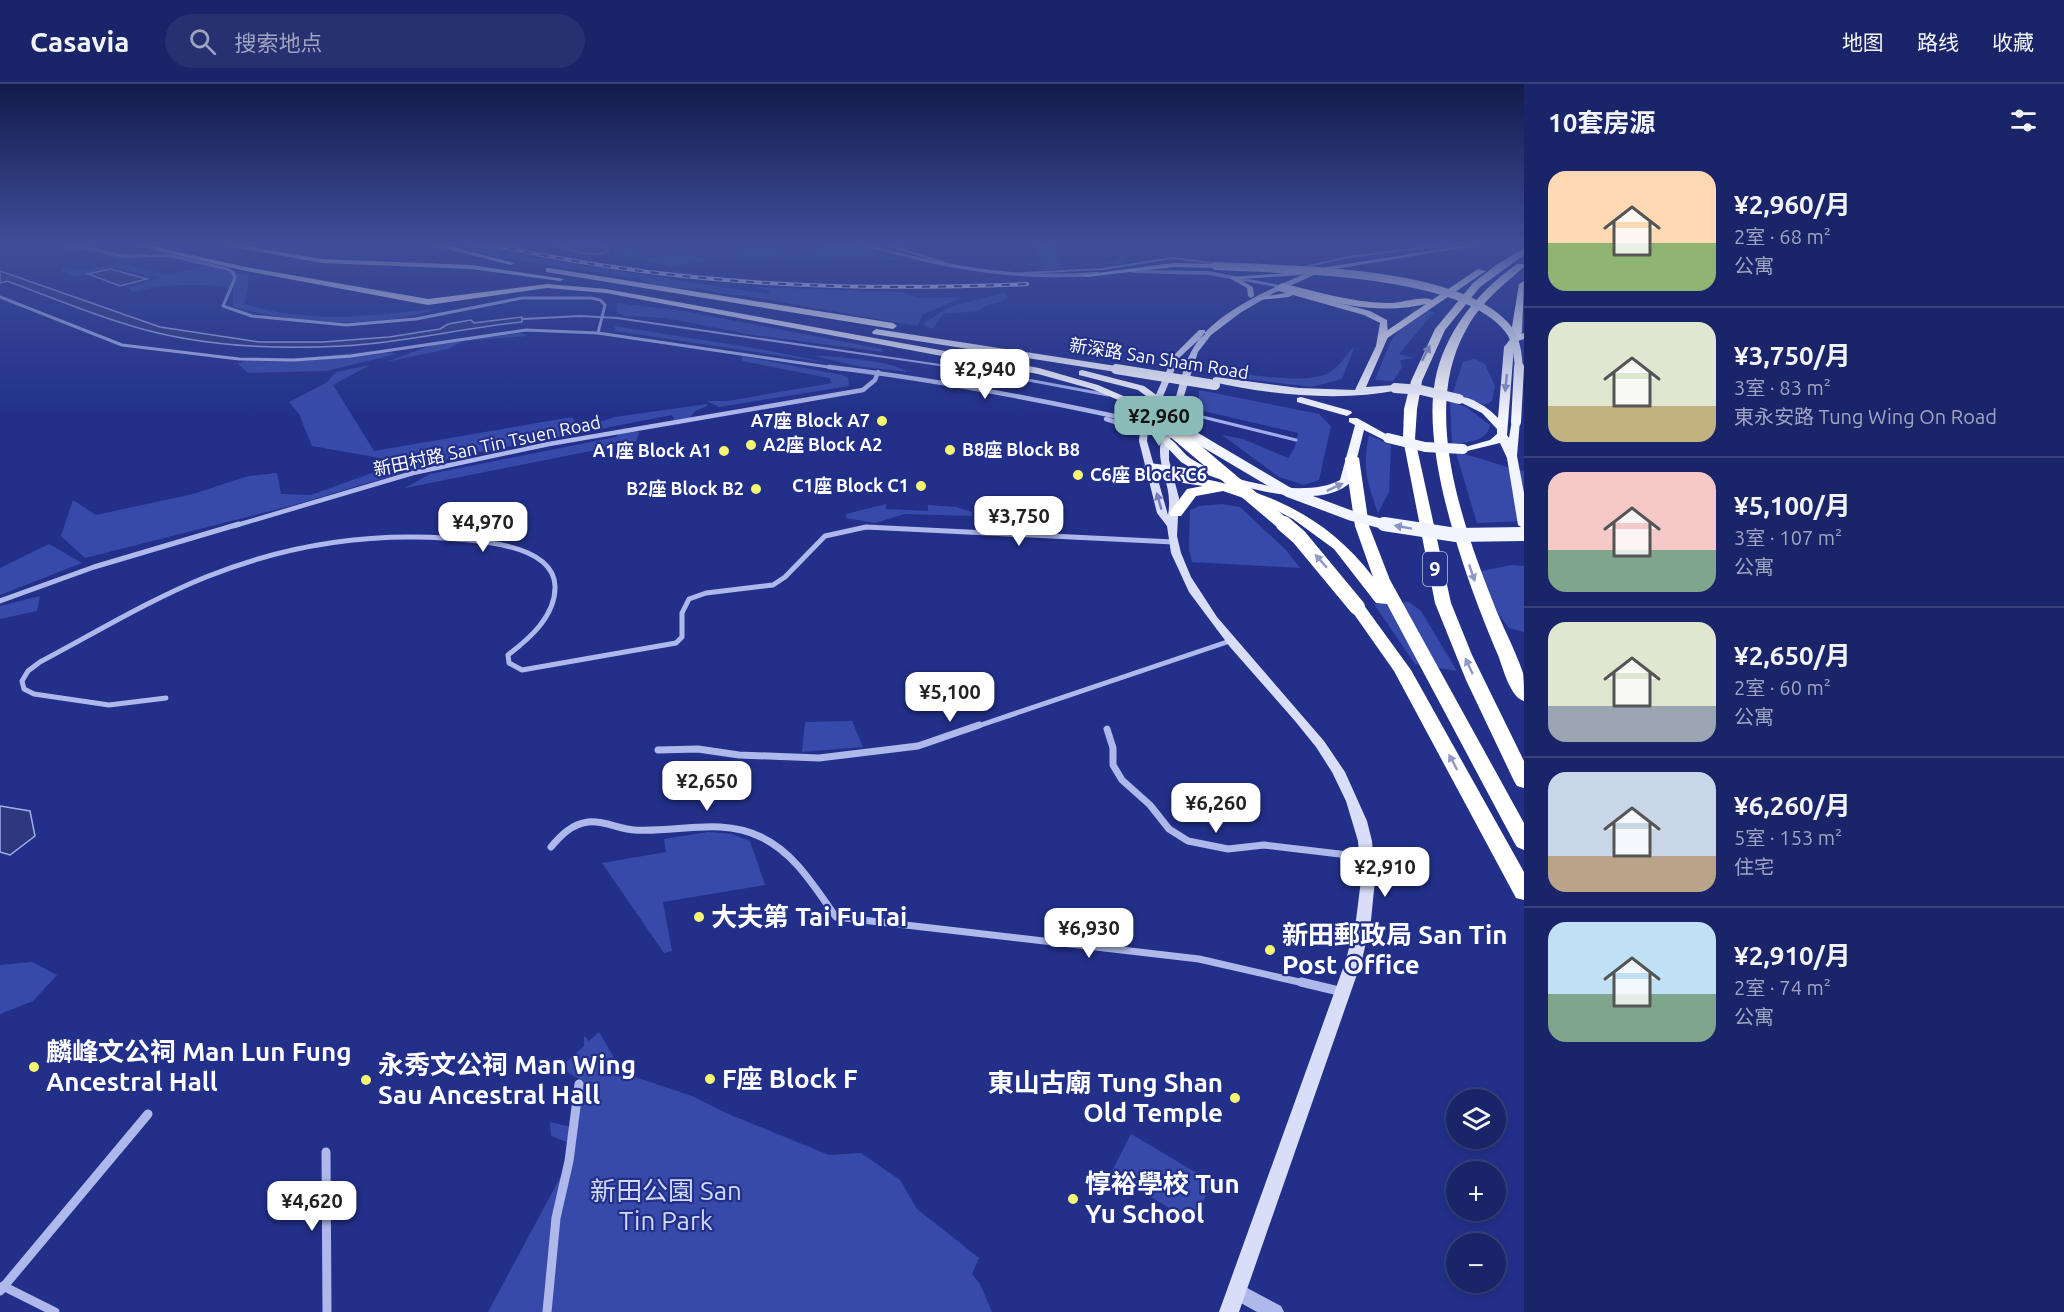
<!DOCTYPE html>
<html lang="zh">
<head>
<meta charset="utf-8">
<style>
  :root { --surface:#1a2468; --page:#273071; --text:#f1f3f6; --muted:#9fa4c0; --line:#38417c; --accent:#8bbbb9 }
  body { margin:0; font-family:Ubuntu,"Noto Sans SC",sans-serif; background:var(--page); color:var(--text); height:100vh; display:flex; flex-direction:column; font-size:22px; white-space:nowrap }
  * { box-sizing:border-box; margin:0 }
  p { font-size:20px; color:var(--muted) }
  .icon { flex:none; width:33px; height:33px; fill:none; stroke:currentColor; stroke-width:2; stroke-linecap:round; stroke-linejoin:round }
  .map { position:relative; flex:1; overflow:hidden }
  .sheet { display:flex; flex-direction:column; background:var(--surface); width:540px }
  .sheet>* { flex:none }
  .fabs { position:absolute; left:1446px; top:1005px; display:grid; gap:12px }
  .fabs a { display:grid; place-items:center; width:60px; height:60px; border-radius:50%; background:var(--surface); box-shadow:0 3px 9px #0003,0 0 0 2px var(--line); font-size:30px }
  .price { position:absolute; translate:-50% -51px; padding:0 14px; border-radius:12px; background:#fff; color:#222; font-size:20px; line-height:39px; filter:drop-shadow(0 2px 3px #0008) }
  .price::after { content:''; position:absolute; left:50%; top:36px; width:18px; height:14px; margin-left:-9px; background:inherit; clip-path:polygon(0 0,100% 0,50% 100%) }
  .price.current { background:var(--accent); color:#111 }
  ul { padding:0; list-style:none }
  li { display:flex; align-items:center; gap:18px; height:150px; padding:0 24px }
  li+li { border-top:2px solid var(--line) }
  li span { display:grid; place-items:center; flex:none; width:168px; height:120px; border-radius:18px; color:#555 }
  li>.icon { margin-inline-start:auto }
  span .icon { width:72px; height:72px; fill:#fffc; stroke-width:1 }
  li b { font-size:26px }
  h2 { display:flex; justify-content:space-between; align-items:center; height:72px; padding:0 24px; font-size:26px }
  header { display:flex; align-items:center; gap:36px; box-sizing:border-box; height:84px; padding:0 30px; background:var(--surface); border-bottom:2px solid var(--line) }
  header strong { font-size:28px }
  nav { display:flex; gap:33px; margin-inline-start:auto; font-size:21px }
  .search { width:420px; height:54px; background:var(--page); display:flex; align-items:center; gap:15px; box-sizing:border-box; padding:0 21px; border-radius:33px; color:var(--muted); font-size:22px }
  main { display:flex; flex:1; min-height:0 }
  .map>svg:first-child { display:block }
</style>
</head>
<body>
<header>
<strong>Casavia</strong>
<div class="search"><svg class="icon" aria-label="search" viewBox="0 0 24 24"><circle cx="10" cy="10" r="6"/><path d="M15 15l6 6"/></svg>搜索地点</div>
<nav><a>地图</a><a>路线</a><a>收藏</a></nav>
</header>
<main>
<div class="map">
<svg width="1524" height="1228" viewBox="0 0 1524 1228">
  <rect width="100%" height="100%" fill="#22308a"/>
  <g fill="#384aa9">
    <path d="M55,161C71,161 87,166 103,166C120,166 134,161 150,171L125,180L169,191L206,182L249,191L245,220C307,241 378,231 442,224C373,245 302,241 233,223V205C208,198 158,200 133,208L128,204L158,194L114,184L75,193L62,187L63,183C80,189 98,183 115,180L118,175C94,171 77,166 55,161Z"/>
    <path d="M457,161H483L544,175L767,210L770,207L755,203L902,208C922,218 941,212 962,214L923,230L917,242L741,211C725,212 713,207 698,205C677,203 661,205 641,196L645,193L632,194L498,173Z"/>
    <polygon points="832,161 853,161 908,178 858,172 795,177 776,173 751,176 724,173 672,183 646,176 618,177 613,168 630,166 644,171 677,168 737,169 751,165 780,166 793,171"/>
    <polygon points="1035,161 1054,161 1062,183 1116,177 1120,170 1148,168 1127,174 1123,179 1033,187 1047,184 1021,180 1041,178"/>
    <polygon points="1004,209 1008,213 1001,218 985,222 978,227 943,230 932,245 923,240 951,222"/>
    <polygon points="617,219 683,227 882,265 883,268 747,250 666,234 623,232 616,227"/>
    <polygon points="1414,224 1434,228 1399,270 1414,274 1400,276 1402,283 1393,297 1375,296 1390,259"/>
    <polygon points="615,242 760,265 835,280 615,247"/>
    <polygon points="522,249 527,252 464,257 448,265 386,278 432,261"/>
    <path d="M1355,262L1342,295L1312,303L1220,292L1209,285C1236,288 1312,304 1333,286C1341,279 1347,270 1355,262Z"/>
    <path d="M373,267L397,270L326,287L248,289L238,280C249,273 259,272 271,277Z"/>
    <polygon points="742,272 842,291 848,293 849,302 719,323 707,317 728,317 832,299 829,294 742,277"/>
    <path d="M815,272C836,272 892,277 908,288L857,282Z"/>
    <polygon points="1475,275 1485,280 1495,302 1492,317 1484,321 1453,308 1463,278"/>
    <polygon points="370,281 333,301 374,367 572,333 579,344 615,333 707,320 707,322 695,327 687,338 677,341 672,331 455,373 294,421 85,474 61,452 73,416 96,431 193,410 248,392 277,389 281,410 311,411 383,385 444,368 436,363 391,376 312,362 299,330 289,318 326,299 336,288"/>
    <polygon points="1199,306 1319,330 1331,342 1319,396 1304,401 1279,393 1222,351 1243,355 1288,374 1295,363 1298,349 1199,326"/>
    <path d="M1450,317L1466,323L1490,341C1487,358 1467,358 1452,360Z"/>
    <polygon points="624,344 639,348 636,358 405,404 430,390 616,353"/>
    <path d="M1369,351L1391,361L1389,408L1378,429C1367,397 1362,385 1369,351Z"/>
    <path d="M1456,369C1480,372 1500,383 1524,387V437L1477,439Z"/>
    <polygon points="886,420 886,425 928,427 928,421 956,423 972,428 972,432 905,430 875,439 846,434 846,430"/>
    <polygon points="1222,420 1240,423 1286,466 1300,484 1192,478 1189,465 1190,426 1200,422"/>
    <polygon points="49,460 82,479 0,511 0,484"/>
    <polygon points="1512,481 1524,482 1524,548 1509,544 1493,523 1481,487"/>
    <polygon points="40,512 37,527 0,535 0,522"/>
    <polygon points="1409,518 1421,527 1457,587 1415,580 1374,520"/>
    <polygon points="852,637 863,663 802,668 805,638"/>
    <polygon points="708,748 732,750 750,757 765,801 663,818 672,867 664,869 602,779 666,768 664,755"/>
    <polygon points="32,878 57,891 33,917 0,930 0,881"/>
    <polygon points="599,948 623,989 692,1012 726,1029 829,1071 861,1069 900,1096 917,1125 979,1174 972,1190 980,1200 992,1228 488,1228 569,1077 572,1060 551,1052 550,1038 576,1044 583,997 560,984 584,962 584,952 589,957"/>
    <polygon points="1131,1050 1212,1098 1194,1139 1111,1089"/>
  </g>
  <g fill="#2e397d" stroke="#a2aeec" stroke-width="1.5">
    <path d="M558,161H603L608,168C589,173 576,168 558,161Z"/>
    <polygon points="110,185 147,195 120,202 88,190"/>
    <path d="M0,187L160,243L259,258H323L389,253L440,245L448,240L471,236L474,239L522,233V238C462,244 403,259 342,262C269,266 192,262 122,239C83,227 45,211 7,197L0,199Z"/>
    <polygon points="0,722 30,727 35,752 10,771 0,768"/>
  </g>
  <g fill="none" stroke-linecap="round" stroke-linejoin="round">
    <g stroke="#a2aeec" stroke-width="2">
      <polyline points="890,162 945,179"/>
      <polyline points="1304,183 1349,173 1444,161"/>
      <polyline points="1024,189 1103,185 1172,174 1219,180"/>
      <polyline points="523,235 580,232 617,234 967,285"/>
    </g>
    <g stroke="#a2aeec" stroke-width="3">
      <polyline points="959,283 1108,311"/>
      <polyline points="1154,321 1296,356"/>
    </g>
    <g stroke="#aeb8eb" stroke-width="3">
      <polyline points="72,161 123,172 171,172 227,185 233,188 235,194 223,222 252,232 346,241 416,235 522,214 591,214 600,216 605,221 598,249"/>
      <polyline points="0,213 122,261 239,275 294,276 351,272 526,246 598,249 842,285"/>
    </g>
    <g stroke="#aeb8eb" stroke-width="4.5">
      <path d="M829,283C943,296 1053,318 1164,343"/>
      <polyline points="1106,335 1144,347 1168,347"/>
      <polyline points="234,442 413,389 549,360 863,306 875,296 878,288"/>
    </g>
    <g stroke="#aeb8eb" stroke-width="5">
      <polyline points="0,517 94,483 239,440"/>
      <path d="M166,614L109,621L34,610L24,605L22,597L28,587L40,578C95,549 149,516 206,493C298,456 395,445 492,459C516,463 554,473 555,502C556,532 529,555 508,571L509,579L522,586L676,559L682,553V529L689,515L706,509L773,501L785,493L825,452L866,443L1173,458"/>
      <polyline points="975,643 1230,557"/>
    </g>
    <g stroke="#aeb8eb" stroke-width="7">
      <polyline points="1107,645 1113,664 1113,681 1122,696 1150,721 1169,745 1188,757 1228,765 1264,761 1365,773"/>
      <polyline points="658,666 698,665 739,671 819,674 918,662 979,641"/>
      <path d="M551,763C561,751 572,740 588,738C604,736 618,745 634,746C677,749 720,733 761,753C795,769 815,804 836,833L1199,875L1308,900"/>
    </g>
    <g stroke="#aeb8eb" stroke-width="9">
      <polyline points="1301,898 1343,908"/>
      <polyline points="326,1068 327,1228"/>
      <polyline points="3,1202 55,1228"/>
      <polyline points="0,1207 148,1030"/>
      <polyline points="547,1228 556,1134 569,1077 579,1000"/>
    </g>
    <g fill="#aeb8eb" fill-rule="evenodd">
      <path d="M864,161H872C952,183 1014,194 1097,188L1100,190L1097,192C1032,196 971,190 909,174C894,170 877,167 864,161Z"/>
      <polygon points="1131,186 1209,187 1285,202 1282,204 1209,191 1133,189 1131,188"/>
      <polygon points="1236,1198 1281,1222 1284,1228 1257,1228 1230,1213 1227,1207 1230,1201"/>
    </g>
    <path fill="#d9def8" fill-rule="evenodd" d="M1467,161H1480L1323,187L1274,209L1240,229L1211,251L1198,268L1169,359V376L1179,414L1177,452L1181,469L1191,493L1217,533L1324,657L1345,688L1367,737L1372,757L1375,796L1371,836L1362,876L1239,1228H1219L1346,876L1356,836L1361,796L1358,757L1346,717L1332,688L1316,663L1295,637L1230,563L1189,508L1171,469L1167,442L1157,429L1139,357L1140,347L1173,272L1199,246H1205V250L1180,273L1148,347L1147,357L1168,431C1173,403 1159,388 1160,364C1161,347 1170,332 1175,316C1180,300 1183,283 1191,268C1210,231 1265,207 1302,191L1239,195L1253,203L1254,212L1251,214L1248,212L1247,204L1231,195V193L1300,188L1302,191L1314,185Z"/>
    <g fill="#f2f4fe" fill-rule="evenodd">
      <polygon points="133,161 147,161 246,183 428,215 547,200 606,205 1039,284 1098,301 1151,324 1142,326 1092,305 1038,290 606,209 547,204 428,221 246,187"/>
      <polygon points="223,161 239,161 322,175 471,181 564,195 560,197 471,185 322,179"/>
      <polygon points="431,161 444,161 515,179 511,181"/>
      <polygon points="1174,179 1216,180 1220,182 1216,184 1174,183 1086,193 1082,191"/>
      <polygon points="549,184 893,239 897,242 893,245 546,188 546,184"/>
      <path d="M1275,202L1370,227L1387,236L1388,253L1366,303L1395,301L1400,304L1398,306C1342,318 1270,311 1213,298V294L1216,293L1299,304L1355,306L1376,262L1380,239L1364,231L1293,211L1289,213L1259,216L1255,214L1286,209L1275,206Z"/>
      <polygon points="876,245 1116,282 1121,285 1116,288 873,250 872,248"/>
      <path d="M1524,249V255L1518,257L1514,263L1507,351L1509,354L1512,336H1520L1517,372L1524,409V445L1518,441L1507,374L1500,359L1463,368L1458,365L1490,356L1497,350V345L1482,329L1454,315C1465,307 1490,325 1498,334L1504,263L1512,253Z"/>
      <polygon points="1082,286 1144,302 1162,315 1153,317 1138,306 1079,291 1079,287"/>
      <polygon points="1301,313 1351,327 1352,329 1347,332 1297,318 1297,314"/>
      <path d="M1349,334H1357L1393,354L1384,356L1364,346L1351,398C1321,428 1239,403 1205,390L1200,392L1150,385L1144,382L1150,379L1193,385L1181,378L1162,358V354L1166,353C1176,356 1181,368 1190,374C1223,396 1304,416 1340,396L1355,341L1349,338Z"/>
    </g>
    <g fill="#fff" fill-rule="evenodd">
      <polygon points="1524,164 1524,171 1480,203 1445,246 1422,297 1417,325 1415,355 1451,519 1472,571 1524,677 1524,704 1517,702 1514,697 1466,596 1435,519 1403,355 1404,325 1411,297 1435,245 1473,199 1496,181"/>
      <path d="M1517,180H1523L1524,183C1502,202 1480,219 1466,246C1421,325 1462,439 1493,518C1502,542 1515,565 1523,589C1524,597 1524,608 1524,617C1510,613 1503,584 1498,571C1468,501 1421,373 1435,297C1444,249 1477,208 1517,180Z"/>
      <path d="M1478,185L1486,187L1383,257L1378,254L1379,252L1426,220C1385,230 1348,222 1308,212C1299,209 1285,208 1277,202L1282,199C1317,208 1351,218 1386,219C1399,220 1422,211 1432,216Z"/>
      <polygon points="1524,197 1522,248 1520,255 1515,258 1510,255 1519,200"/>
      <path d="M1352,370L1359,374L1369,442L1390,496L1524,739V766L1517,763L1514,758L1387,520L1376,519L1334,465L1293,435L1270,423L1223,407L1196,412L1181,432H1171L1169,429L1187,405L1203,402L1151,394L1144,390L1151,386C1241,398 1316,418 1373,493L1355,442L1345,374Z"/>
      <polygon points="1357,518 1363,520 1411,586 1524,788 1524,816 1516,814 1394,587 1349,523"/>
    </g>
    <defs>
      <path id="rail" d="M493,161C674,201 843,208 1027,200"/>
    </defs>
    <use href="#rail" stroke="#fff" stroke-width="4"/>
    <use href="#rail" stroke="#22308a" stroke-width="2" stroke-dasharray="8" stroke-linecap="butt"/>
    <path stroke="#f2f4fe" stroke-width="8" d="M1216,182C1287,186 1469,185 1511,249C1517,259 1518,273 1519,285"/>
    <g stroke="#f2f4fe" stroke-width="10">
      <polyline points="1116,285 1215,301"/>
      <polyline points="1395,304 1421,306 1459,315"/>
      <polyline points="1148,325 1288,408 1352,432 1391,442"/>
      <polyline points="1516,338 1519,283"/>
      <polyline points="1388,354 1425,363 1463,365"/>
    </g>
    <polyline stroke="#f2f4fe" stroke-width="14" points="1384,440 1456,451 1524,450"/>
    <polyline stroke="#fff" stroke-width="13" points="1146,324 1286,442"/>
    <polyline stroke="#fff" stroke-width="16" points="1284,440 1299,453 1357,523"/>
  </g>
  <defs><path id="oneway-solid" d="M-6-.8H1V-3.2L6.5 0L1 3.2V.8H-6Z" transform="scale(1.5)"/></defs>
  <g fill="#9098c4">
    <use href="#oneway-solid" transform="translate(1426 269) rotate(-63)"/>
    <use href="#oneway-solid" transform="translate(1321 477) rotate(-131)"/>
    <use href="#oneway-solid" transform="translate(1472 489) rotate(71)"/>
    <use href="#oneway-solid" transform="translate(1469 582) rotate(-115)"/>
    <use href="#oneway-solid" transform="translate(1453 678) rotate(-118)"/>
  </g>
  <g fill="#8a92c4">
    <use href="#oneway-solid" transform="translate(1506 299) rotate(96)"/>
    <use href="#oneway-solid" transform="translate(1335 403) rotate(-25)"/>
    <use href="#oneway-solid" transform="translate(1403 443) rotate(-170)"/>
  </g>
  <use fill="#747ebc" href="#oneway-solid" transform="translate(1159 417) rotate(-106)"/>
  <linearGradient id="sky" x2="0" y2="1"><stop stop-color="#131a4c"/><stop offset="0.48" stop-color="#3e4e98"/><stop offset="1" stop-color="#3e4e98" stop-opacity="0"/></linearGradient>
  <rect width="1524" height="333" fill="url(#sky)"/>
  <g fill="#f6f770" stroke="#22308a" stroke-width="2">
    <circle cx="882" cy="337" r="6"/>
    <circle cx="751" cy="361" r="6"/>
    <circle cx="950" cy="366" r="6"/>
    <circle cx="724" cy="367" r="6"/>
    <circle cx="1078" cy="391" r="6"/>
    <circle cx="921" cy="402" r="6"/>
    <circle cx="756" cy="405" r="6"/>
    <circle cx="699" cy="833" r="6"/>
    <circle cx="1270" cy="866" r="6"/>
    <circle cx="34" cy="983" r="6"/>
    <circle cx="710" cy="995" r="6"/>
    <circle cx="366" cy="996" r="6"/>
    <circle cx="1235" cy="1014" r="6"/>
    <circle cx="1073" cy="1115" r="6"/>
  </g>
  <g text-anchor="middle" stroke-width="4.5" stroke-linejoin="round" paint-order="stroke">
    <g font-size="18" fill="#fff" stroke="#22308a">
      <text transform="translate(1159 275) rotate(9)" y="6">新深路 San Sham Road</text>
      <text transform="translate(487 362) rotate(-12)" y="6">新田村路 San Tin Tsuen Road</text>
    </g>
    <g font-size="18" font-weight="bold" fill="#fff" stroke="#22308a" text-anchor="end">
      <text x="870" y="343">A7座 Block A7</text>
      <text x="763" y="367" text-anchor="start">A2座 Block A2</text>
      <text x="962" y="372" text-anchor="start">B8座 Block B8</text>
      <text x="712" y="373">A1座 Block A1</text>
      <text x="1090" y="397" text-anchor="start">C6座 Block C6</text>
      <text x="909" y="408">C1座 Block C1</text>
      <text x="744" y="411">B2座 Block B2</text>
    </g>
    <rect fill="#22308a" stroke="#bdc1dc" stroke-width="1.5" x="1423" y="468" width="24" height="34" rx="4.5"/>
    <g font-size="20" font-weight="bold" fill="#fff">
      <text x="1435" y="492">9</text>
    </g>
    <g font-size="26" font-weight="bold" fill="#fff" stroke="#22308a" text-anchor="start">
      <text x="711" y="842">大夫第 Tai Fu Tai</text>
      <text x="1282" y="860">新田郵政局 San Tin<tspan x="1282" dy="30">Post Office</tspan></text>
      <text x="46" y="977">麟峰文公祠 Man Lun Fung<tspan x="46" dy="30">Ancestral Hall</tspan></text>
      <text x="378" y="990">永秀文公祠 Man Wing<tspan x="378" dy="30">Sau Ancestral Hall</tspan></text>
      <text x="722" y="1004">F座 Block F</text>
      <text x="1223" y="1008" text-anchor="end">東山古廟 Tung Shan<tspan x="1223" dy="30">Old Temple</tspan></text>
      <text x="1085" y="1109">惇裕學校 Tun<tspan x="1085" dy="30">Yu School</tspan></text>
    </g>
    <g font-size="26" fill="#d3d9f8" stroke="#22308a">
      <text x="666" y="1116">新田公園 San<tspan x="666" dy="30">Tin Park</tspan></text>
    </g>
  </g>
</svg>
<div class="fabs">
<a><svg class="icon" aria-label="layers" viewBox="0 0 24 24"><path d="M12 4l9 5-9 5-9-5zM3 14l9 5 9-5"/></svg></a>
<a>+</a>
<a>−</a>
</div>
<b class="price" style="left:985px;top:316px">¥2,940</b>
<b class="price current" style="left:1159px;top:363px">¥2,960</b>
<b class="price" style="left:1019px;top:463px">¥3,750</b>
<b class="price" style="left:483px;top:469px">¥4,970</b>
<b class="price" style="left:950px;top:639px">¥5,100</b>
<b class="price" style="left:707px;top:728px">¥2,650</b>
<b class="price" style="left:1216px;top:750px">¥6,260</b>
<b class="price" style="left:1385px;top:814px">¥2,910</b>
<b class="price" style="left:1089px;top:875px">¥6,930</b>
<b class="price" style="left:312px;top:1148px">¥4,620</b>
</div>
<section class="sheet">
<h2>10套房源<svg class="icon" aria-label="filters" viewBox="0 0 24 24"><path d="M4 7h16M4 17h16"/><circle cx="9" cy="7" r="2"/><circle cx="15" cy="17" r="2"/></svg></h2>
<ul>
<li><span style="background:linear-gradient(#ffd9b3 60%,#8fb573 0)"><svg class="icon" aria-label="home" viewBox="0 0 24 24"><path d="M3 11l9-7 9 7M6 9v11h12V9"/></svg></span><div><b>¥2,960/月</b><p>2室 · 68 m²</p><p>公寓</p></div></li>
<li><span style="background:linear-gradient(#dfe7d0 70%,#c2b280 0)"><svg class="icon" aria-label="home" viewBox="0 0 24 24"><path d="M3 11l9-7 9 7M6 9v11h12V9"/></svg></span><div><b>¥3,750/月</b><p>3室 · 83 m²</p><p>東永安路 Tung Wing On Road</p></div></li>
<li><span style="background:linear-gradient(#f6c9c9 65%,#7fa58c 0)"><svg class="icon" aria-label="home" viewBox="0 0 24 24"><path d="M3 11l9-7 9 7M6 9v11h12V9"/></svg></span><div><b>¥5,100/月</b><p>3室 · 107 m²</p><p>公寓</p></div></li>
<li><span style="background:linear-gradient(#dfe7d0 70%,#9aa5b1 0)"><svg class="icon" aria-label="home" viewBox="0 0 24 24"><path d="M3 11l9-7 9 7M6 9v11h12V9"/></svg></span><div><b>¥2,650/月</b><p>2室 · 60 m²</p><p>公寓</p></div></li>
<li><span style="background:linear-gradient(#c9d6e8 70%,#b9a48a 0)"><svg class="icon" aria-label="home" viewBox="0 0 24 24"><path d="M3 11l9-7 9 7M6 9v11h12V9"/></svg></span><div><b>¥6,260/月</b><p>5室 · 153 m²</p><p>住宅</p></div></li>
<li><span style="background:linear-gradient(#bfe0f5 60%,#7fa58c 0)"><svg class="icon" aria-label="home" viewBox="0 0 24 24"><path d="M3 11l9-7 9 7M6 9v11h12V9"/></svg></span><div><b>¥2,910/月</b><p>2室 · 74 m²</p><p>公寓</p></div></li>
</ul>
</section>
</main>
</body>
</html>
